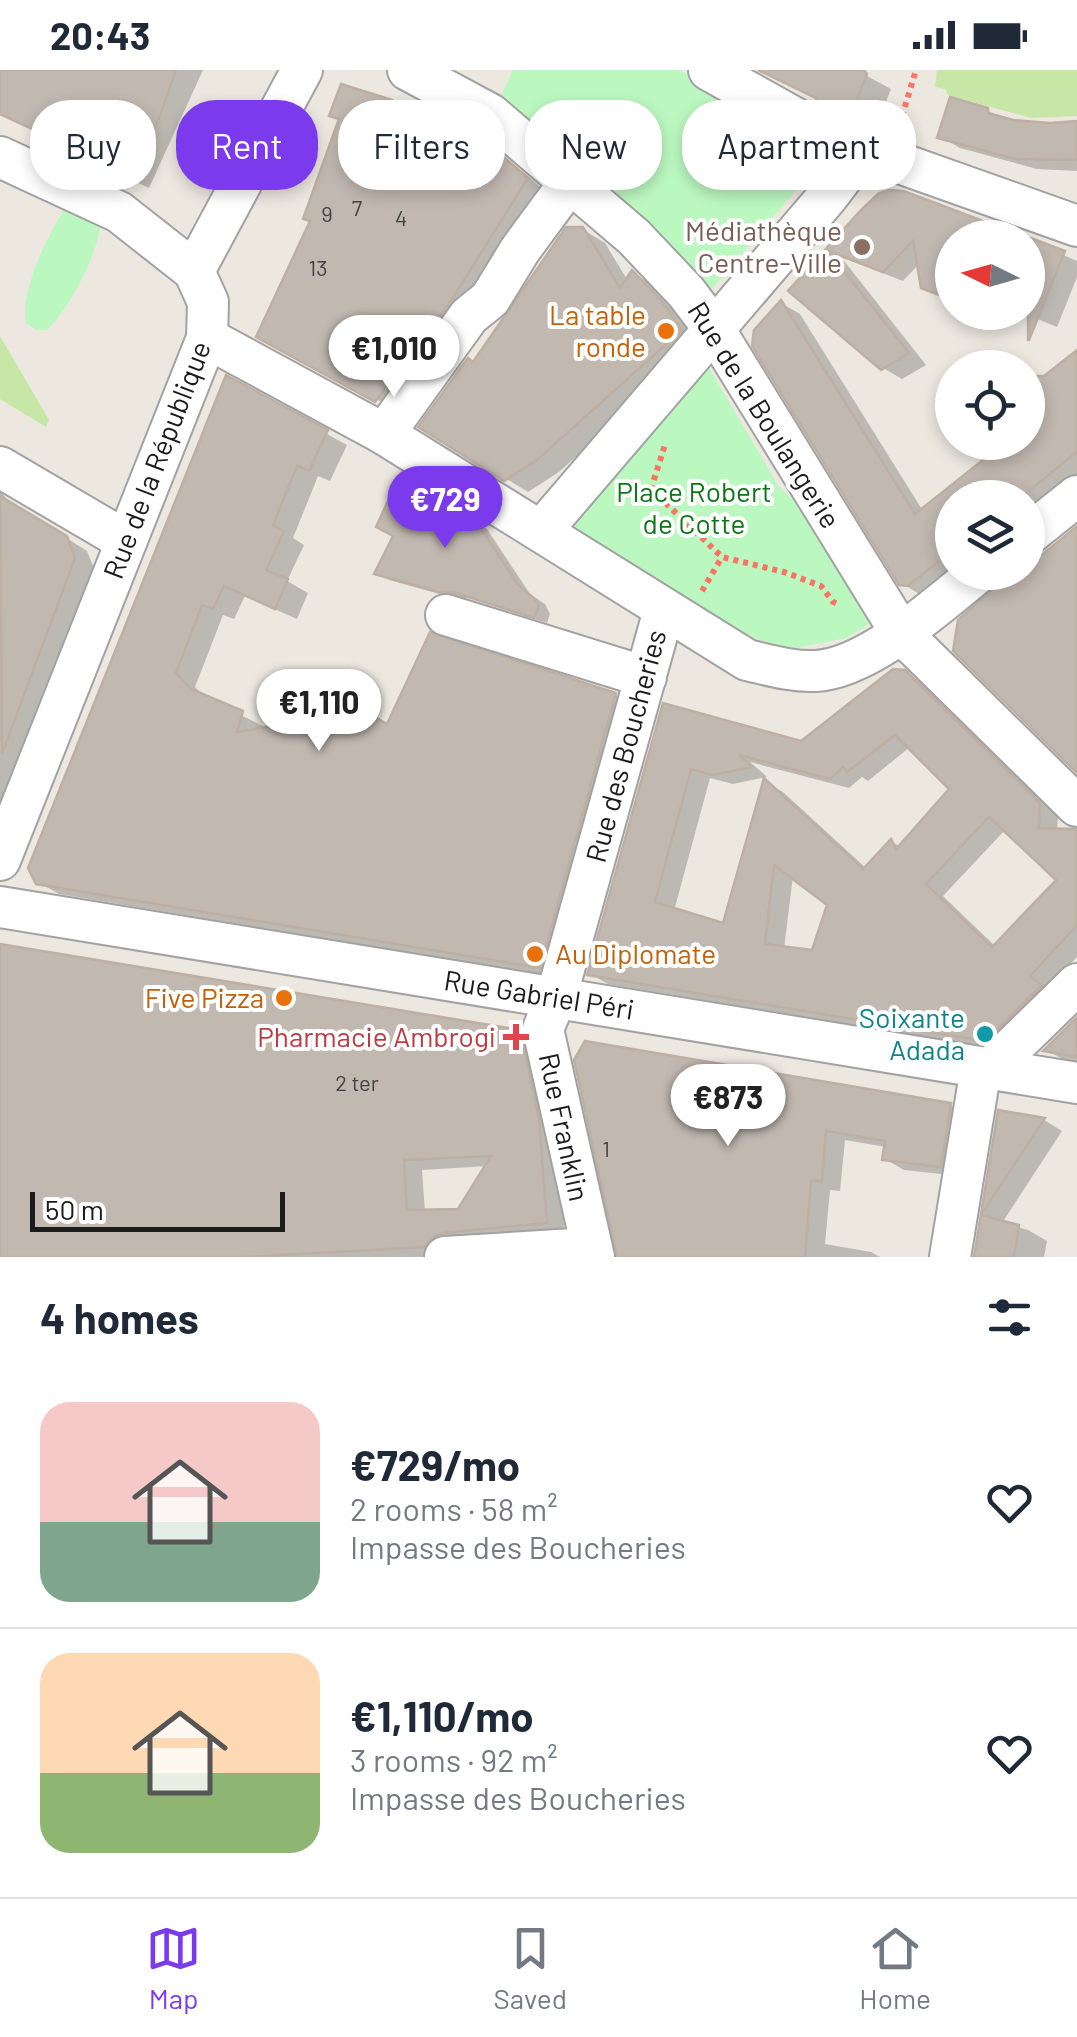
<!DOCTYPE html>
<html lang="en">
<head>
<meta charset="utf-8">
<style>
  :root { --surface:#fff; --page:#f2f2f3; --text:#1f2937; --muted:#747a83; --line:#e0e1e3; --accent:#7c3aed }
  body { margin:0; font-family:Barlow,sans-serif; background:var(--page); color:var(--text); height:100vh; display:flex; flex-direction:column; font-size:38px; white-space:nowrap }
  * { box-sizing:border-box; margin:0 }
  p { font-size:32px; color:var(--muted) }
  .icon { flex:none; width:55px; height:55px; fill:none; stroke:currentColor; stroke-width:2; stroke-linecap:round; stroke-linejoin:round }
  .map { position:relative; height:1187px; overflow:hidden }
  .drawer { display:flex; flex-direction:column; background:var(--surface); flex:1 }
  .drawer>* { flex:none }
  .banner { position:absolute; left:30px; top:30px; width:1018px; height:90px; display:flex; gap:20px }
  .needle { width:65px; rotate:275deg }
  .fabs { position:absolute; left:935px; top:150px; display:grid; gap:20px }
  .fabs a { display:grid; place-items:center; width:110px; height:110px; border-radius:50%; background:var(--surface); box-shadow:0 5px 15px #0003; font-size:50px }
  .scale { position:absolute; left:30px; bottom:25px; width:255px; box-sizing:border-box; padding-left:10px; border:5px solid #1b1b1b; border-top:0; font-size:28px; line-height:35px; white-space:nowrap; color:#1b1b1b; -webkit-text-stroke:8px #fff; paint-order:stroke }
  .price { position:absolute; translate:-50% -85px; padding:0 22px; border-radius:35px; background:#fff; color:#222; font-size:32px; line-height:65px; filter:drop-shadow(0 2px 5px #0008) }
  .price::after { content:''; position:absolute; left:50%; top:60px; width:30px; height:22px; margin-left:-15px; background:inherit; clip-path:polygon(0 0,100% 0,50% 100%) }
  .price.on { background:var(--accent); color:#fff }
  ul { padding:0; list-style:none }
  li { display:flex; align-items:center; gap:30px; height:250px; padding:0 40px }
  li+li { border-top:2px solid var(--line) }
  li span { display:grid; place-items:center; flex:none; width:280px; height:200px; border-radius:30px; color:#555 }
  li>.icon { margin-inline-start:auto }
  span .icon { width:120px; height:120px; fill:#fffc; stroke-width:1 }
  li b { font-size:42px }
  h2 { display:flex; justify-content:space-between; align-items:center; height:120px; padding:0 40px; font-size:42px }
  .pill { padding:0 35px; border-radius:40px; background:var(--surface); box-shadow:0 5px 15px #0003; font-size:35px; line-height:90px }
  .pill.on { background:var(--accent); color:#fff }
  .status { display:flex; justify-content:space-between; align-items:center; height:70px; padding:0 50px; background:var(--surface); direction:ltr }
  .status svg { height:28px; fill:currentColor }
  .tabs { display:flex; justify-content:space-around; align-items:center; height:140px; border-top:2px solid var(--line); background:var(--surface); font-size:28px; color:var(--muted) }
  .tabs a { display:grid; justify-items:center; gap:5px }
  .tabs .on { color:var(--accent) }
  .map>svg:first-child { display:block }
</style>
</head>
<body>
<div class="status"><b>20:43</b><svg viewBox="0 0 49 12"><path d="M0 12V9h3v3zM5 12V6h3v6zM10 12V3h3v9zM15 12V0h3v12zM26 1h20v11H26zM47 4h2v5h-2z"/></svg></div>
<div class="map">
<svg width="1077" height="1187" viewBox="0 0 1077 1187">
  <rect width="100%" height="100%" fill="#ece8e0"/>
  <g fill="#c6e7a5">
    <polygon points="937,0 1077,0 1077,46 1031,48 948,25 945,19 935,17"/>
    <polygon points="0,266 49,350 46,357 0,329"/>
  </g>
  <g fill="#bbf8c0">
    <polygon points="513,0 679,0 832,78 706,226 497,34"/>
    <path d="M78,135L100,148C103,176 68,241 47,260H36L26,253C20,220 47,168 64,139Z"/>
    <polygon points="704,289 779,417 802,438 875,550 847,568 789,579 749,566 568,461"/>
  </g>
  <g fill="#0003" fill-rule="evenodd">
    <polygon points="4,0 203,0 149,118 100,95 71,76 0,44 0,8"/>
    <polygon points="764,0 856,0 891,19 877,55 843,44"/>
    <polygon points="391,33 482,72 501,83 544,120 397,340 276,276"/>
    <polygon points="987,40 1002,49 1031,55 1077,53 1077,101 1037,99 960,78 941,67"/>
    <polygon points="903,124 1021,168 952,168 952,231 924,216 919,194 903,211 841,187 926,295 902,309 883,298 792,221 880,126"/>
    <polygon points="582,159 605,173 628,211 633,203 655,216 685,248 702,273 559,402 528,422 505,408 474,295"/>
    <polygon points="1028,170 1077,191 1077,207 1057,257 1020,242 1028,242"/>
    <polygon points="781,233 800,244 923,441 1028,372 1028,309 1045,308 1077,292 1077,407 1028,446 1028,428 952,428 952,502 921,525 901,513"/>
    <polygon points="227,309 347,375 330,411 318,406 293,468 304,475 287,511 308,523 297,549 245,526 234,549 223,545 195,617 206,628 263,656 262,660 388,658 615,625 636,637 561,908 59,824 38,812"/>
    <polygon points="402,406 487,459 530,524 545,534 550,544 547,553 468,528 454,528 389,510 377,503 396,466"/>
    <polygon points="0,420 9,432 87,481 95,501 0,763"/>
    <path d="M904,602L924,614L1058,746L1057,761H1077V887L1047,918L1005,980L608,914L590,904L665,636L802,673ZM910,677L953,719L901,777L892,772L867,799L783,722L765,712L725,857L674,841L710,708L733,714L767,707L750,692L849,718L862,707L868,711ZM1006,759L1060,810L996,877L943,826ZM793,806L830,835L814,883L784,879Z"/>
    <path d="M0,883L519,963L539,974L557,1062L565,1167L443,1187H0ZM488,1096L460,1141L425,1142L422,1100Z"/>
    <polygon points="1077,949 1077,993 1064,990 1047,980"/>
    <polygon points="577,990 950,1035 969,1046 960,1106 904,1100 885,1089 886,1077 845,1070 840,1121 830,1120 825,1174 871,1182 880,1187 760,1187"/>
    <polygon points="1000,1043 1044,1050 1062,1061 1002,1153 1028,1160 1047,1171 1044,1187 976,1187"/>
  </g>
  <g fill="#c1b8b0" stroke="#beafa3" stroke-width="2.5" fill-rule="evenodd">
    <polygon points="0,0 176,0 160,46 129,109 78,86 80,81 0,44"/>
    <polygon points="758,0 864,0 867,4 852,42 816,31 816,28"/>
    <polygon points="341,14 392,30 393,36 483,70 528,108 451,231 375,332 256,267 310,151 303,149 339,49 329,46"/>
    <polygon points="950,27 988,38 988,43 1013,50 1050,53 1077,51 1077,90 1015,89 937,68"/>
    <polygon points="890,120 904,121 1020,165 1019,168 952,168 952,230 921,218 913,171 883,202 828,181 909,283 881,300 788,221 862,139 879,123"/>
    <polygon points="566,157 583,157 620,218 632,200 663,233 682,260 537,390 504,411 418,357 468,288 473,292"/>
    <polygon points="1028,167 1065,181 1029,270 1028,270"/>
    <polygon points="781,230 915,444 983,390 970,372 1028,372 1028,306 1044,306 1077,280 1077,382 1020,428 952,428 952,481 908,516 899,515 752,276 754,260"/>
    <polygon points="226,305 328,360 309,401 297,396 273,455 284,461 266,500 288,509 275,539 224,516 213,539 202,535 176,603 191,619 243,641 237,662 296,652 341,627 387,654 430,562 616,623 540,898 36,814 28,798"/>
    <polygon points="401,403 475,449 518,515 535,529 539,536 534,548 453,522 439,522 374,504 393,466 376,457"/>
    <polygon points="0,426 67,466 75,488 2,684"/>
    <polygon points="1077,456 1077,703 953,581 958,550 1012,502 1028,502 1028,490 1043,484"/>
    <path d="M893,599L905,600L1040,733L1039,758L1077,759V855L1030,906L1042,915L985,971L587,905L663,633L801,671ZM895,665L949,719L896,779L891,769L863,799L764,708L723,853L655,832L691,699L712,705L752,697L739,685L830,709L843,697L847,702ZM989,747L1056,810L992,877L926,814ZM774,795L827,835L812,880L765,874Z"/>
    <path d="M0,874L520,960L539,1049L547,1153L443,1163L431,1168L424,1177L246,1187H0ZM491,1086L458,1139L407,1140L404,1090Z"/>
    <polygon points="1076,948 1077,987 1043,981"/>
    <polygon points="585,971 951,1033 941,1097 882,1090 885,1071 826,1061 822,1111 811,1111 805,1187 617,1187 574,990"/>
    <polygon points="998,1040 1045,1048 981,1145 1019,1155 1014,1187 974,1187"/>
  </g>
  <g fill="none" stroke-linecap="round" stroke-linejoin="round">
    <defs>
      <g id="minor">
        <polyline points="408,0 490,44 634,167 686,222 714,259 901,563 1077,736"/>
        <polyline points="709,0 811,57 863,80 1077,156"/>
        <polyline points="0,87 119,142 194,201 208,232 207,268 0,790"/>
        <polyline points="194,201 302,0"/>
        <path d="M207,268L384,364L747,590C769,595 792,602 815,601C868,599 939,534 979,502"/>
        <polyline points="384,364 469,246 490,229 520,180 570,112"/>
        <polyline points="0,397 126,471"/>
        <polyline points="542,460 828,126 863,80"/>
        <polyline points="1028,465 1077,426"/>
        <polyline points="446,545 646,607"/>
        <polyline points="0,837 1077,1013"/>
        <polyline points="990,999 1077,914"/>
        <polyline points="445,1187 590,1178"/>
        <polyline points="594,1187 543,959 556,928 664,540"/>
        <polyline points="950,1187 981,998"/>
      </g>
    </defs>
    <use href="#minor" stroke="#a2a2a2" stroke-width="44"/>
    <g stroke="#f87566" stroke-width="6" stroke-dasharray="5 5" stroke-linecap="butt">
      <polyline points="899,56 916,0"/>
      <polyline points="651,419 722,487 784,502 821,516 833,532 840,535"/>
      <polyline points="621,425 651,419 665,375"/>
      <polyline points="702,521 722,487"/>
    </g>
    <use href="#minor" stroke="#fff" stroke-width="40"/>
  </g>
  <circle fill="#8d6e63" stroke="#fff" stroke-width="4" cx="862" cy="177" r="10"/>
  <g fill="#e8710a" stroke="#fff" stroke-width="4">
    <circle cx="666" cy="261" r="10"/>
    <circle cx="535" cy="884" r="10"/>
    <circle cx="284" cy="928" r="10"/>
  </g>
  <circle fill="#0f9aa8" stroke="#fff" stroke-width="4" cx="985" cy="964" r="10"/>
  <path fill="#e0444e" stroke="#fff" stroke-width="4" d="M511 952h10v10h10v10h-10v10h-10v-10h-10v-10h10z"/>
  <g text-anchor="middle" stroke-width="8" stroke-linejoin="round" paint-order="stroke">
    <g font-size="22" fill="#444240">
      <text x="357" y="146">7</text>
      <text x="327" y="152">9</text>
      <text x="401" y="156">4</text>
      <text x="318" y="206">13</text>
      <text x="357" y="1021">2 ter</text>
      <text x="606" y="1087">1</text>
    </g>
    <g font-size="28" fill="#785e54" stroke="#fff" text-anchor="end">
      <text x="842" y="171">Médiathèque<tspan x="842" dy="32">Centre-Ville</tspan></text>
    </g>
    <g font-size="28" fill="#c56008" stroke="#fff" text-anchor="end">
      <text x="646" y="255">La table<tspan x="646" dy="32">ronde</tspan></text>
      <text x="555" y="894" text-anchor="start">Au Diplomate</text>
      <text x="264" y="938">Five Pizza</text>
    </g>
    <g font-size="28" fill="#1b1b1b" stroke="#fff">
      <text transform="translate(764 345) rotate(58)" y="10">Rue de la Boulangerie</text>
      <text transform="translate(157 390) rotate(-69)" y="10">Rue de la République</text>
      <text transform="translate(626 676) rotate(-75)" y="10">Rue des Boucheries</text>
      <text transform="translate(539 925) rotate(9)" y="10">Rue Gabriel Péri</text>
      <text transform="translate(564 1057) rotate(78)" y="10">Rue Franklin</text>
    </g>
    <g font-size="28" fill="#0c7615" stroke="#fff">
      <text x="694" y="432">Place Robert<tspan x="694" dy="32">de Cotte</tspan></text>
    </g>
    <g font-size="28" fill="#0d838f" stroke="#fff" text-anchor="end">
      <text x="965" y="958">Soixante<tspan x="965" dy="32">Adada</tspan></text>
    </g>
    <g font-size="28" fill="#be3a42" stroke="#fff" text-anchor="end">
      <text x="496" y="977">Pharmacie Ambrogi</text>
    </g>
  </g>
</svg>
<div class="fabs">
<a><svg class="needle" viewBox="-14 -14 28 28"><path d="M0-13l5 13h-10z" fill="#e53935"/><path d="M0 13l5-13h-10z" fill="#747a83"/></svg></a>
<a><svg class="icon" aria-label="locate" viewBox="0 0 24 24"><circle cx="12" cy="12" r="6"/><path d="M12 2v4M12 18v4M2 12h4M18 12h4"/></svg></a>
<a><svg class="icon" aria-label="layers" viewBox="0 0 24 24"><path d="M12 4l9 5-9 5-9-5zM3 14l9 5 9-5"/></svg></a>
</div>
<div class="scale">50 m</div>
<b class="price" style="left:394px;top:330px">€1,010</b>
<b class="price on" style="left:445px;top:481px">€729</b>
<b class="price" style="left:319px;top:684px">€1,110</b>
<b class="price" style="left:728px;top:1079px">€873</b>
<div class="banner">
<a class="pill">Buy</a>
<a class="pill on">Rent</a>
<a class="pill">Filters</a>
<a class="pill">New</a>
<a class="pill">Apartment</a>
</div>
</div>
<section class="drawer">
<h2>4 homes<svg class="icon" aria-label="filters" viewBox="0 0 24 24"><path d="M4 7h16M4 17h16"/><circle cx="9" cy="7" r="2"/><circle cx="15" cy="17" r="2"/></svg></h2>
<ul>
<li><span style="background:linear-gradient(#f6c9c9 60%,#7fa58c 0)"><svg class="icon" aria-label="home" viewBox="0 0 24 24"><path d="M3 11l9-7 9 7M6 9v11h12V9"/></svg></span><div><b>€729/mo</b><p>2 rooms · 58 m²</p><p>Impasse des Boucheries</p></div><svg class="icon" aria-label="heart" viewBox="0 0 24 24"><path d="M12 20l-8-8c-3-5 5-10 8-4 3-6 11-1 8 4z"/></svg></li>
<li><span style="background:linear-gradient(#ffd9b3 60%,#8fb573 0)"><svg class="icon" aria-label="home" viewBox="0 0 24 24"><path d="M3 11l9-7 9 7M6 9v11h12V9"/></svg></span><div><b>€1,110/mo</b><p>3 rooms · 92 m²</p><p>Impasse des Boucheries</p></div><svg class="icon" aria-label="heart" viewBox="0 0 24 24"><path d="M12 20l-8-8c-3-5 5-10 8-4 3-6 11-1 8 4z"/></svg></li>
</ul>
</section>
<nav class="tabs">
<a class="on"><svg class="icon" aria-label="map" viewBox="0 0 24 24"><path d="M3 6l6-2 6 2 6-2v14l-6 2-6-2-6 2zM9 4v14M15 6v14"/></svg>Map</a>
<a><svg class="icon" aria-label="saved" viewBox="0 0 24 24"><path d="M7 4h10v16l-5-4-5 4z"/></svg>Saved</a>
<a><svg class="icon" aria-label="home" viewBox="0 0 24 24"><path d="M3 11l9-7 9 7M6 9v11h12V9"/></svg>Home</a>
</nav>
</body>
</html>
